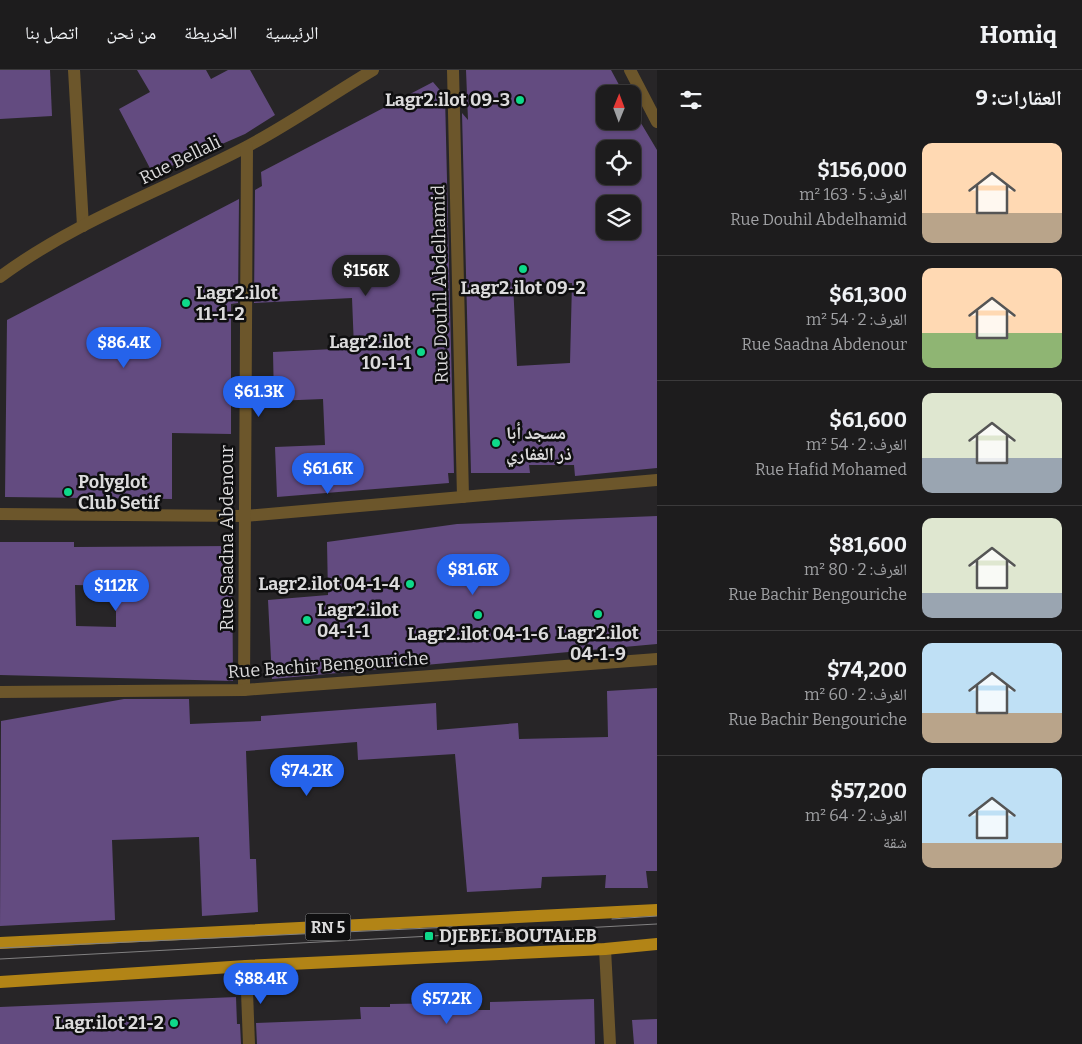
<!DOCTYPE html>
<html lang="ar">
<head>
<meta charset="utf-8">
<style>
  :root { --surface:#1d1c1d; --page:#252526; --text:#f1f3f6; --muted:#a0a1a4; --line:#3b3a3b; --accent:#2563eb }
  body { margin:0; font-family:Bitter,"Noto Naskh Arabic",serif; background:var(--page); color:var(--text); direction:rtl; height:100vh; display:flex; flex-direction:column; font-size:19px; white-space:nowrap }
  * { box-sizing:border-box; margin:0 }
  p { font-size:16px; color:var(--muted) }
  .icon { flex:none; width:28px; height:28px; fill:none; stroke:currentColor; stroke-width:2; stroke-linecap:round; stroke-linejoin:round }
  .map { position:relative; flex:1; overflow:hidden; direction:ltr }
  .sheet { display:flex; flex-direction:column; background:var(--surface); width:425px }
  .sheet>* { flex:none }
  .needle { width:32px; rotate:1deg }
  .controls { position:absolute; left:596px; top:15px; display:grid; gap:10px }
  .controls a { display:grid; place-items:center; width:45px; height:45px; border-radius:10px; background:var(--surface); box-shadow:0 1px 4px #0004,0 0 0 1px var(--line); font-size:25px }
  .price { position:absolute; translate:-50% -42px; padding:0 11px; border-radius:18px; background:var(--accent); color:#fff; font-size:16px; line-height:32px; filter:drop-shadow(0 1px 2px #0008) }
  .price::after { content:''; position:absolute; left:50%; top:30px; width:15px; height:11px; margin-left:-8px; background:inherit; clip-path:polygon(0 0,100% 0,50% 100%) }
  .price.selected { background:#222; color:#fff }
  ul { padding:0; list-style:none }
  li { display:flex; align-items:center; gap:15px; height:125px; padding:0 20px }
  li+li { border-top:1px solid var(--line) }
  li span { display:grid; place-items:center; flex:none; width:140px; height:100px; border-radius:10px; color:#555 }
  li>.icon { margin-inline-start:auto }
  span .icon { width:60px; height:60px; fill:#fffc; stroke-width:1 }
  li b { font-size:21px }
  h2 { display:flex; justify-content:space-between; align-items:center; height:60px; padding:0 20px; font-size:21px }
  header { display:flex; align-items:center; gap:30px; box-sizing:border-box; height:70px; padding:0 25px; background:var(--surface); border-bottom:1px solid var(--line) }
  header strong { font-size:24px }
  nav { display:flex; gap:28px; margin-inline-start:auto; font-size:18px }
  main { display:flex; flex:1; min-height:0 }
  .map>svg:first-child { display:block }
</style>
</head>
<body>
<header>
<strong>Homiq</strong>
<nav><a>الرئيسية</a><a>الخريطة</a><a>من نحن</a><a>اتصل بنا</a></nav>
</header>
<main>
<section class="sheet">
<h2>العقارات: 9<svg class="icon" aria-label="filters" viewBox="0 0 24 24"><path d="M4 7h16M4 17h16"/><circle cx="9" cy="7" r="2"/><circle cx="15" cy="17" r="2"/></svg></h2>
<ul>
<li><span style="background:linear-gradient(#ffd9b3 70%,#b9a48a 0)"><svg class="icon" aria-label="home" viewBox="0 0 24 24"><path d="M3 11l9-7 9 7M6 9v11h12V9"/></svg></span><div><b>$156,000</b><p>الغرف: 5 · 163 m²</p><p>Rue Douhil Abdelhamid</p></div></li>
<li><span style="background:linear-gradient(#ffd9b3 65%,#8fb573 0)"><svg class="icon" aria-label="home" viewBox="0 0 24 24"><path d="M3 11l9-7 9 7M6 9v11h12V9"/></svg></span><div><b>$61,300</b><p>الغرف: 2 · 54 m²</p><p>Rue Saadna Abdenour</p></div></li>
<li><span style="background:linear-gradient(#dfe7d0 65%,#9aa5b1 0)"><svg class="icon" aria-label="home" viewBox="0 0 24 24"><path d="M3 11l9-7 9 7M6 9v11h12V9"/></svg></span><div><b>$61,600</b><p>الغرف: 2 · 54 m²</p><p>Rue Hafid Mohamed</p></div></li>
<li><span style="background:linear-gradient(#dfe7d0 75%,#9aa5b1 0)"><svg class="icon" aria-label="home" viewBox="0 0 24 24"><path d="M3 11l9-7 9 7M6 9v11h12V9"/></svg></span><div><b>$81,600</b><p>الغرف: 2 · 80 m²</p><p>Rue Bachir Bengouriche</p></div></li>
<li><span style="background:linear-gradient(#bfe0f5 70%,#b9a48a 0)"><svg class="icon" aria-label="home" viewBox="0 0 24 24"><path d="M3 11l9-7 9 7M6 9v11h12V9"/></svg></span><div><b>$74,200</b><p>الغرف: 2 · 60 m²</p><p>Rue Bachir Bengouriche</p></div></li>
<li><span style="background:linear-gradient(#bfe0f5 75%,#b9a48a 0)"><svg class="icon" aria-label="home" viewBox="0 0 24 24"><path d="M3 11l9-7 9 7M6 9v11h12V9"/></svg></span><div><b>$57,200</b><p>الغرف: 2 · 64 m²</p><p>شقة</p></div></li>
</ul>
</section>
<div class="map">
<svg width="657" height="974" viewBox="0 0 657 974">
  <rect width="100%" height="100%" fill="#272527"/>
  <g fill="#634b80" fill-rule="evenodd">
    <polygon points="0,0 50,0 52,46 0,49"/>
    <polygon points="137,0 206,0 211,9 228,0 250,0 275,45 245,64 153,104 119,39 150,22"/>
    <path d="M466,0H611L624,24H605V51H632V38L657,80V398L575,406L574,395H529L530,403H471L462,43L468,50ZM605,79H632V106H605ZM605,134H632V161H605ZM513,213H572L570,293L517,296Z"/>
    <polygon points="433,12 445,26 454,403 448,403 449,413 277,427 275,377 325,375 323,329 274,331 273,282 354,278 352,228 254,233 255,120 262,116 261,102"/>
    <polygon points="239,129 238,233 231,234 231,364 172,363 172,429 5,427 7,250"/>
    <polygon points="657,446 657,574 272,609 268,530 328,525 327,472 457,454"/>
    <path d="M0,472H74V477L232,476L233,611L0,605ZM75,515L116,516V557L76,556Z"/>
    <polygon points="657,618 657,801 646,801 648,818 605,818 606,805 542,807 541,818 467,822 455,684 358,690 357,672 246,681 250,789 256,789 258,842 202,846 199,767 112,770 115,850 0,856 1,651 124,629 189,629 190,654 261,651 261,646 436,633 437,660 518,653 519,669 608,667 607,621"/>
    <polygon points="236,927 237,954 240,954 241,974 0,974 0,937"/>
    <polygon points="594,929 595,974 257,974 256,953 361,949 360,937 390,937 390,934 452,933 453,940 490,940 490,932"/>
    <polygon points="657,949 657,974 634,974 632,950"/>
  </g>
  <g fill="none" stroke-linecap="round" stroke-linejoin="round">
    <g stroke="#6c562b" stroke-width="12">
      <polyline points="74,0 83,156"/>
      <polyline points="453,0 463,427"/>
      <polyline points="630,0 657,52"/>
      <path d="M0,207C75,151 164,120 246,77C288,55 331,25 373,0"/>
      <polyline points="0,444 245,446 657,410"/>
      <polyline points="244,620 247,77"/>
      <polyline points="0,622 244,620 657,589"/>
      <polyline points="605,879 610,974"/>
      <polyline points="246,896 249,974"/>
    </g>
    <g stroke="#b28416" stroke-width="12">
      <polyline points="0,873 657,840"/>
      <polyline points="0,912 246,896 605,879 657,874"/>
    </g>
    <g stroke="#828182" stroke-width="1">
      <polyline points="612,849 657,846"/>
      <polyline points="0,878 452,857"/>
      <polyline points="0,889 657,854"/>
    </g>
  </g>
  <g fill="#0ed98a" stroke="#0f0f10" stroke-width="2">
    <circle cx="520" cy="30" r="5"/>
    <circle cx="523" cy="199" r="5"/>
    <circle cx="186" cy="233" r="5"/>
    <circle cx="421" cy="282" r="5"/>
    <circle cx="496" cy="373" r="5"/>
    <circle cx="68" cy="422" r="5"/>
    <circle cx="410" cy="514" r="5"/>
    <circle cx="598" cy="544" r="5"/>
    <circle cx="478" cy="545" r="5"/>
    <circle cx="307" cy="550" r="5"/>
    <rect x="424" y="861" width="10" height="10" rx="2.5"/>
    <circle cx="174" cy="953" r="5"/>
  </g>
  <g text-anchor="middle" stroke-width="5" stroke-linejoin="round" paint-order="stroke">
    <rect fill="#0f0f10" stroke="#9e9e9f" stroke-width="1" x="305.5" y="843.5" width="45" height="27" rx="4"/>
    <g font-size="16" font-weight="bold" fill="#dcdbdc">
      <text x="328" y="863">RN 5</text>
    </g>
    <g font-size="18" font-weight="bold" fill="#dcdbdc" stroke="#0f0f10" text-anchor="start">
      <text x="510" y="36" text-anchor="end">Lagr2.ilot 09-3</text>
      <text x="523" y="224" text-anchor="middle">Lagr2.ilot 09-2</text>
      <text x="196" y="229">Lagr2.ilot<tspan x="196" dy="21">11-1-2</tspan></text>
      <text x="411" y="278" text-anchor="end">Lagr2.ilot<tspan x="411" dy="21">10-1-1</tspan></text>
      <text x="506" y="369">مسجد أبا<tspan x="506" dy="21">ذر الغفاري</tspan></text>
      <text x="78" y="418">Polyglot<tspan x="78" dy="21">Club Setif</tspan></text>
      <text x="400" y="520" text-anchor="end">Lagr2.ilot 04-1-4</text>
      <text x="317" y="546">Lagr2.ilot<tspan x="317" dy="21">04-1-1</tspan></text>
      <text x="598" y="569" text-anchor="middle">Lagr2.ilot<tspan x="598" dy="21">04-1-9</tspan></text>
      <text x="478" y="570" text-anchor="middle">Lagr2.ilot 04-1-6</text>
      <text x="439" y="872">DJEBEL BOUTALEB</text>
      <text x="164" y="959" text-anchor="end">Lagr.ilot 21-2</text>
    </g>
    <g font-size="18" fill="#dcdbdc" stroke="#0f0f10">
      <text transform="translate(180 90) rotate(-26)" y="6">Rue Bellali</text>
      <text transform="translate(440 214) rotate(-91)" y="6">Rue Douhil Abdelhamid</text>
      <text transform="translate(227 468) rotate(-90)" y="6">Rue Saadna Abdenour</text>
      <text transform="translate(328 595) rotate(-4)" y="6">Rue Bachir Bengouriche</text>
    </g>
  </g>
</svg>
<div class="controls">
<a><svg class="needle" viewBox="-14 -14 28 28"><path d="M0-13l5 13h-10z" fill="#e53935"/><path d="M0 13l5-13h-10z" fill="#a0a1a4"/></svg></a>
<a><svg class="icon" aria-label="locate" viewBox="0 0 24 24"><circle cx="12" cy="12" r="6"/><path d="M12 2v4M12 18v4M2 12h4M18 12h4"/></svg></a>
<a><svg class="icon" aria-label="layers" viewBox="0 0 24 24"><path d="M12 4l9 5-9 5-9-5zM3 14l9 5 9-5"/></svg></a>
</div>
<b class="price selected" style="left:366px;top:227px">$156K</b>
<b class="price" style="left:124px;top:299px">$86.4K</b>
<b class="price" style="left:259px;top:348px">$61.3K</b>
<b class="price" style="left:328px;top:425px">$61.6K</b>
<b class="price" style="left:473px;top:526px">$81.6K</b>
<b class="price" style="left:116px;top:542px">$112K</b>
<b class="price" style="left:307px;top:727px">$74.2K</b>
<b class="price" style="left:261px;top:935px">$88.4K</b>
<b class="price" style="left:447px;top:955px">$57.2K</b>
</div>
</main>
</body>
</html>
